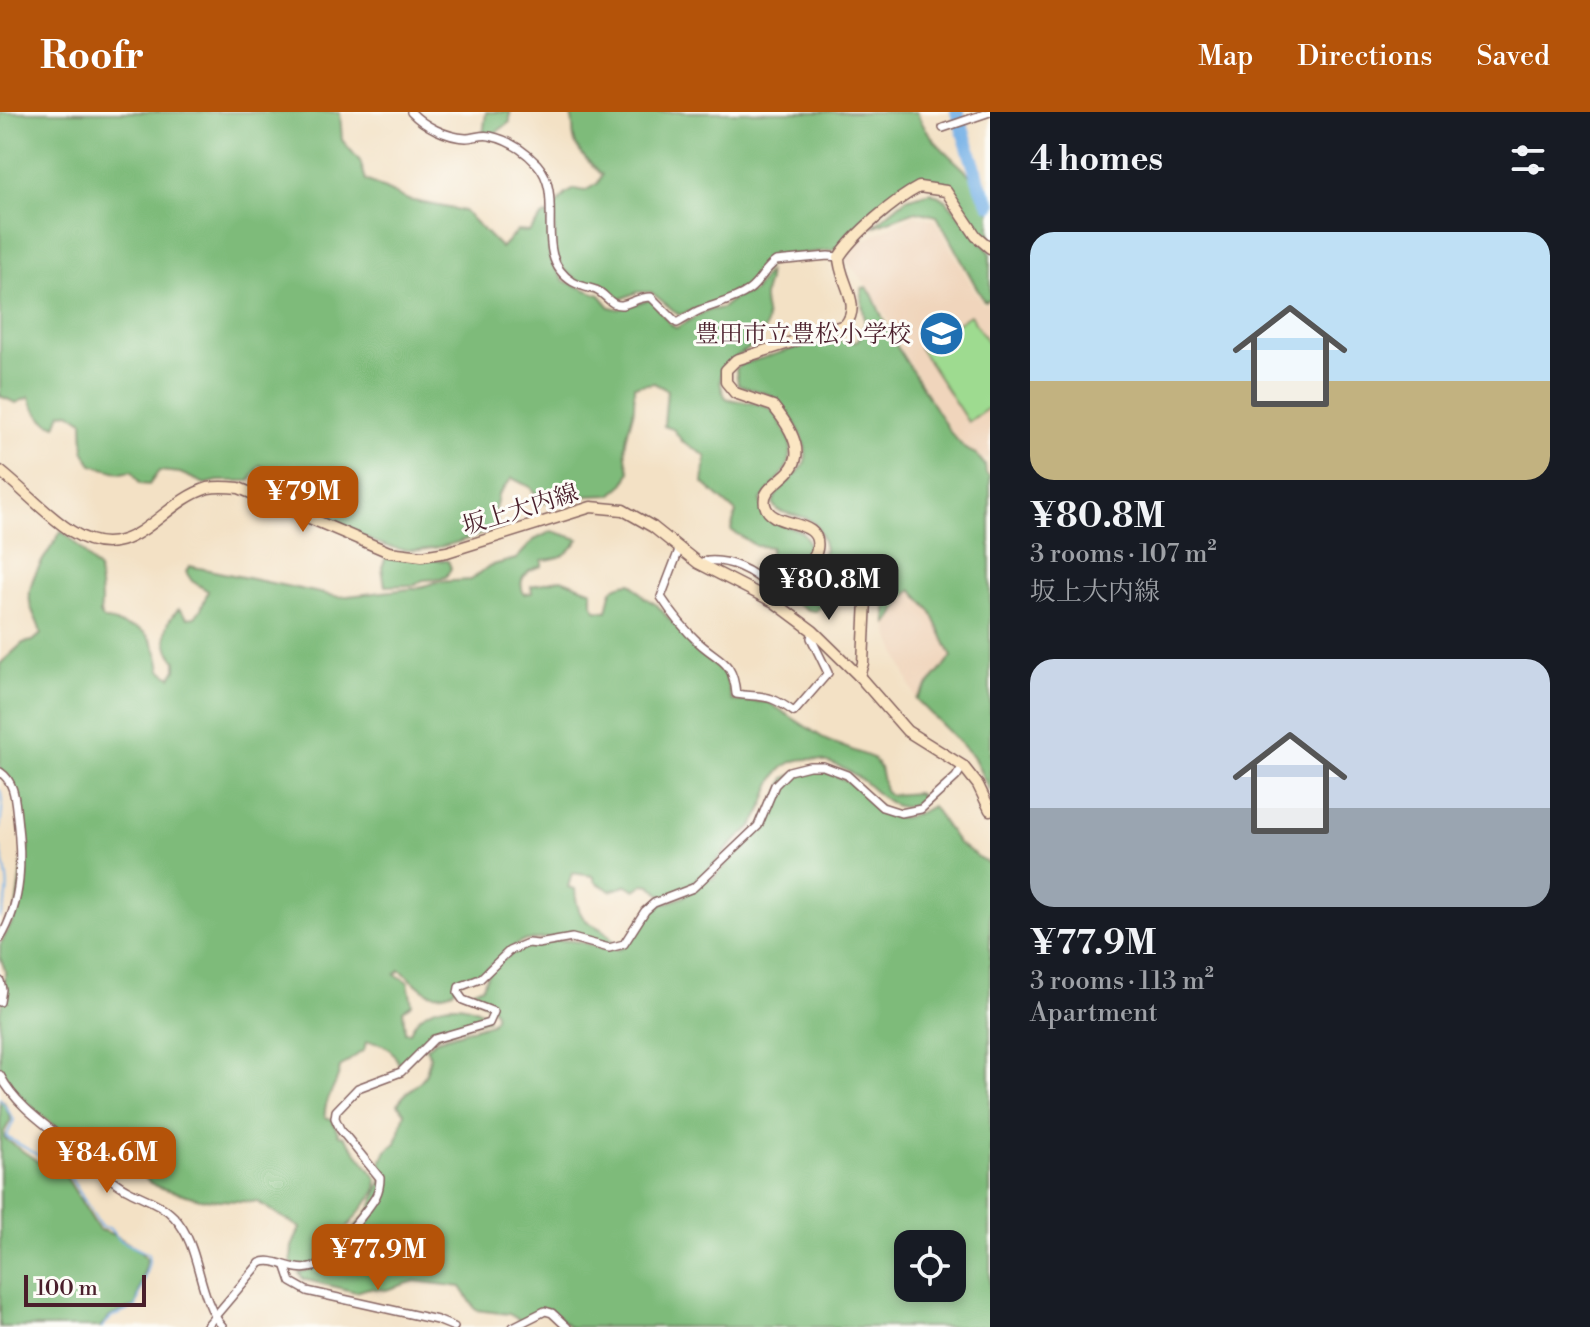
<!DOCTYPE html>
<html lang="en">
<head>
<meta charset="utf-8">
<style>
  :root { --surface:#171b24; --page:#20242c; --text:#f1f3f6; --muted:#9ea1a6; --accent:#b45309 }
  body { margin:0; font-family:"Libre Bodoni","Noto Serif JP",serif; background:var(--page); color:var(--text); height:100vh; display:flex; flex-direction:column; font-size:30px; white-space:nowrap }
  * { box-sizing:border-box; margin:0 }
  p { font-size:26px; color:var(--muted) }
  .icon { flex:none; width:44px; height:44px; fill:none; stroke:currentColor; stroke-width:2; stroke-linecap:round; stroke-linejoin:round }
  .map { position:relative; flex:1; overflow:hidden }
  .side { display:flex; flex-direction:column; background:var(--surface); width:600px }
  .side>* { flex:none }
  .buttons { position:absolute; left:894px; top:1118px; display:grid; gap:16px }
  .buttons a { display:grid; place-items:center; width:72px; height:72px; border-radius:16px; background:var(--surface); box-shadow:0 4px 12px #0003; font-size:40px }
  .scale { position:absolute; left:24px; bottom:20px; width:122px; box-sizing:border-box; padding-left:8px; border:4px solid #4a1f2b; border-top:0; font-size:22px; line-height:28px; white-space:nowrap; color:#4a1f2b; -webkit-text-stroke:6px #fdfcf7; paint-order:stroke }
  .price { position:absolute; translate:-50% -68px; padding:0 18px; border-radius:16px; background:var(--accent); color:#fff; font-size:26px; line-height:52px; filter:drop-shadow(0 2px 4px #0008) }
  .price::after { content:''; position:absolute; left:50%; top:48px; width:24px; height:18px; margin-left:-12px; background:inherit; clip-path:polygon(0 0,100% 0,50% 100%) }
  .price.active { background:#222; color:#fff }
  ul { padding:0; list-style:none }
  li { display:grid; align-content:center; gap:16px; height:424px; padding:0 40px }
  li span { display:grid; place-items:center; height:248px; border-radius:24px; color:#555 }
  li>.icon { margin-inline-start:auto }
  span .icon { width:144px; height:144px; fill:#fffc; stroke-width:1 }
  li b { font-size:34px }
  h2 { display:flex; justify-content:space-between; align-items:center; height:96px; padding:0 40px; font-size:34px }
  header { display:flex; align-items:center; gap:48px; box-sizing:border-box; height:112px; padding:0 40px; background:var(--accent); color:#fff }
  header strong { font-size:38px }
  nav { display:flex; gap:44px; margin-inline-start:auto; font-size:28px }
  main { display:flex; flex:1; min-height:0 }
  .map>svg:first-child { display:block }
</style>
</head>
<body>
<header>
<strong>Roofr</strong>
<nav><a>Map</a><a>Directions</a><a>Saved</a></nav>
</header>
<main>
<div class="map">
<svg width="990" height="1215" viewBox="0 0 990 1215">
  <rect width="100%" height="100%" fill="#fdfcf7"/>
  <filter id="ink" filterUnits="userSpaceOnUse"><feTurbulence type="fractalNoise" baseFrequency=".0125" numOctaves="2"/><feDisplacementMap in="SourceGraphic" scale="16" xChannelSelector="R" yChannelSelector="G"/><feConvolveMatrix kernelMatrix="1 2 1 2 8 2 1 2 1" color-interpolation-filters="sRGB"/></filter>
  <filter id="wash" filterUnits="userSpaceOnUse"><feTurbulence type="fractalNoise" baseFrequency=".006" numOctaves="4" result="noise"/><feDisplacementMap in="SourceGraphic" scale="32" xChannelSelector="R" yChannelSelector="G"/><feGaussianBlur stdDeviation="1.8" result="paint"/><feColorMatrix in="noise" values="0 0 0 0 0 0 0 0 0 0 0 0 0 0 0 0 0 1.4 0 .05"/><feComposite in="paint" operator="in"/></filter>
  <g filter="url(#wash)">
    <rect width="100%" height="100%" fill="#f3e1c5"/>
    <g fill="#f0d5bc">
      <polygon points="915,103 935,108 982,192 990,189 990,346 985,348 965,334 948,314 900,235 889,209 867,174 845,148 852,134"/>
      <polygon points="912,477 931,499 952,545 916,587 891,528 887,512 896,504 902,485"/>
    </g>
    <polygon fill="#9edb90" stroke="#747d5e" stroke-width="2" points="970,203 990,234 990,295 968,310 919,235"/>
    <g fill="#7ebb7a" stroke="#646d52" stroke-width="2" fill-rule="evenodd">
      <path d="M0,0H340L342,28L360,49L366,68L408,88L464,99L501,136L517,119L529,120L542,105L548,102L549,141L551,149L564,169L600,183L610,195L619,197L651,187C660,197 664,209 676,216L706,199L722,196L736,185L753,180L768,160C770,171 764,175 764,185C763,198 771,205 763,222C754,244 704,246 726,286C740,291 760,289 773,299C777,303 780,310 783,315C804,346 780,365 760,389C763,395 764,401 768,406C780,418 807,411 808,433C809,445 799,458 798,470L805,483L814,486L833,483L816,499C797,499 774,473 770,455C768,449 770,442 771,435L756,434L731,418L736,400L703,371L706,344L682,329L673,317L664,314L667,278L654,271L634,274C634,283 635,293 633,301C627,324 621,335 630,360L625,371L611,383L562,385L543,391L530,375L512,366L498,383L495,399L498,416C472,425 447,436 419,438C384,441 350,417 319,403C304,396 288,392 272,386L278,363L260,353L250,369H218L205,372L180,361L159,359L149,373L140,372L132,359L121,361L92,353L84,339L83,309L70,300L61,301L56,314C41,308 35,300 29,285L16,291L0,284Z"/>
      <polygon points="486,0 510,0 510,10 489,26 483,24"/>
      <path d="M570,0H917C927,28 954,46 973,66C975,68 989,95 990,99C990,107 990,121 990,130L977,120L945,73L924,70L913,72L835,138L780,144L772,148L752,175L732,180L721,189L679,203L651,180H637L616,189L603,177L576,168L562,156L555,141L554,95L566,82L575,77L585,79L598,71L602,63C593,52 576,41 574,26C572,15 575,13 570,0Z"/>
      <polygon points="931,80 946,88 990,140 990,187 984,189 937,104 916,99 872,115 906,87"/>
      <path d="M866,175L872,182L891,225L950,320L965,337L976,342L985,353L986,362L990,365V680L973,644L916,587L952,545L931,499L912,478C899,487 898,501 887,512C885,492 888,468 867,459C856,465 846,461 836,468L819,464L817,454L825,437C817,399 805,409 777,398L773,392C776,375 796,367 804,352C813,333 786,291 768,282C759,278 747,277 738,272L736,257L740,253L821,228L856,230C874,210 858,199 862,176Z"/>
      <path d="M61,419C77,429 85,445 99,458C99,472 103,488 100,501L104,508C113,507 115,511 122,513C129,516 136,515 141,518C154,527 159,544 161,558L171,565L176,557V549C161,533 163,510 179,497L188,506L195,505L201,497L208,479L192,469L186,460L189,454L339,485L418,476L436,470L471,468L489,454L516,447L534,428L552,419L579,427C568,443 561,447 542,448V454C528,457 516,466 524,482L532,481L531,474L561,467L592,479V491L596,498L607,499C612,480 608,473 631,471L645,486L657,493L697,539L725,562L732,589L768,590L828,629L873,646L880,656L885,678L890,683L917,681L925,687C897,707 883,685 863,669C846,655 817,642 795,649C766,659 769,694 753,713C746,721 737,727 730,734C705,762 699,771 664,786L651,773L644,772L635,778L627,773L611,779L596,770L593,764L572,761L568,775L575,777C578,822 599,805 613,830L607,832L574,823L522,829L509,837L480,863L465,866L457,872L453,879C425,890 420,872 400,858L395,862L408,870L412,892L403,898L405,920H410C423,890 460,887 485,902L488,907L432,925L405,953L399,952C391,935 385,931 366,930L364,938L340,955C339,974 323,985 325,1005L332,1007L339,1023L344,1024L377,1067L376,1079L324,1145L312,1154H294L291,1150L292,1135L300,1116L257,1090L200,1087L158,1075L151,1071L100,1021L86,1017L75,1031L19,985L0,955V901L5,877V858L0,845V833L15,805L23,741L28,737L27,727L22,723C19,700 21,670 0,657V552L23,531L33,529L41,522C39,510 32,502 30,491C26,464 50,441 61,419Z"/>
      <path d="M387,443C408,448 427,446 448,449L451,456L447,464L441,467L423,468L415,473L385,474L382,455Z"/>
      <path d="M806,657C824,659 840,663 854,674C884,695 889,721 932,694L958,731L990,753V1215H570L548,1197L521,1209L509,1202L476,1198L461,1175L415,1169L386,1178L369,1176L356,1180L303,1167L299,1161L323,1153L371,1096L383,1065L381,1050L386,1039L396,1031L405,1001L398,992C404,979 418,975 425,963C428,957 429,950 430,944L426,936L434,929L491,911C505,897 481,890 472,884L471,879L483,874C491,842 544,824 574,829C590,831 608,842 623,836L653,796L683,785L709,766L713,767L770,705L785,666ZM908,1132H952V1176H908Z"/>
      <path d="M0,987L4,990L11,1008L4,1020V1026L40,1051L62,1058L99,1118C111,1119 140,1137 147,1147L136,1194L111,1204L100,1215H0Z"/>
    </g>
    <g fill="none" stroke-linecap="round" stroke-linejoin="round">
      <g stroke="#75b0e6" stroke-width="2">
        <polyline points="0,678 3,689 0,716"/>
        <path d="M0,734C7,763 13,778 0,805"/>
        <path d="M0,986L14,1008L6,1025C28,1036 40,1047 64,1055L101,1115L109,1116L120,1128L148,1142L149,1150L136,1195L112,1205L102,1215"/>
      </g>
      <polyline stroke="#75b0e6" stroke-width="14" points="957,0 981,76 990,92"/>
    </g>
  </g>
  <g filter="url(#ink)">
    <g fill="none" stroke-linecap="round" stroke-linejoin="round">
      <defs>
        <g id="street">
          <path d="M411,0C424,14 446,25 466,26C474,26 482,22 490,24C509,28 524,38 537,52C567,85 530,144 573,170C580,174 589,176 596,178C606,182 610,194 622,193C632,191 638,185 651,185L677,211C686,207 692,201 700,198C716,192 735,188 749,178C760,170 764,157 776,149L828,144L839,145"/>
          <polyline points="943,16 990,0"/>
          <path d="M679,438L661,485C671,500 684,517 697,529C719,550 733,547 736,582C765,586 768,581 794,600L828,561L811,526L813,519"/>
          <path d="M698,451C725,443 756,459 774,480"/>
          <path d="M0,660C15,670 15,688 17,705C22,747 23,789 0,827"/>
          <polyline points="0,869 2,877 0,890"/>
          <path d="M0,963C17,996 51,1016 78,1039C94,1052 109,1068 126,1077C142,1086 161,1091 174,1105C202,1135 196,1184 223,1215"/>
          <polyline points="286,1155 291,1170 307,1179 437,1208 454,1215"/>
          <path d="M206,1215L260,1151C276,1144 292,1162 314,1155C324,1153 370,1095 376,1084C379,1078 380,1073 380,1066L340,1017L335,1006L336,999L358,976L401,960L434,927L489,911L494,900L463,888L458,881L459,875L480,867L509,839L528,831L538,832L572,826L609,836L624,832L645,799L654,791L693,776L758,714L775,673L789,659L809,654H823L847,663L882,695L901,701L921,697L956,665L963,654"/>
          <polyline points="513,1215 545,1199 552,1201 567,1215"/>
        </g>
        <g id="secondary">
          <path d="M0,359C24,378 45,402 71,419C131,458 158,391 208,376C219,374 229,375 239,376L389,440L422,444L447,440L591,395L623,398L653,415L698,451L774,490L813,519L859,564L907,619L963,654L978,673L990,698"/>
          <path d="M859,564L863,551L866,487C851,467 829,486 811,472L806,459C809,451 816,445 817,437C823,404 771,418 765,393C758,362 833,367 773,294L735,281L726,270V258L736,248L845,213C863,192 839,169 839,145C854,122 894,88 919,75L946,79L976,124L990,136"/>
        </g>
      </defs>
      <use href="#street" stroke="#856361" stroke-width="10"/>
      <use href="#secondary" stroke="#856361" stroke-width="13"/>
      <use href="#street" stroke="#fff" stroke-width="7"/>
      <use href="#secondary" stroke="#fbe6c3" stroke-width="10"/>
    </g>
  </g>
  <defs>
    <symbol id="school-disc" viewBox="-11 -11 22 22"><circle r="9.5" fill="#1f6fb2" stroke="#fdfcf7"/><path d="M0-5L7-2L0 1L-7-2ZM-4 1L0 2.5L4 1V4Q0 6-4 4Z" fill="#fff"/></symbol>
  </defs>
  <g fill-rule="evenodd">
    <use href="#school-disc" x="916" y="196" width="51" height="51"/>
  </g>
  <g text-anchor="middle" stroke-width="6" stroke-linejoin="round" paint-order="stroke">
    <g font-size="24" fill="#4a1f2b" stroke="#fdfcf7" text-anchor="end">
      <text x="911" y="230">豊田市立豊松小学校</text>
    </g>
    <g font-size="24" fill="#4a1f2b" stroke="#fdfcf7">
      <text transform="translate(520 397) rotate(-17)" y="8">坂上大内線</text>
    </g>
  </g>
</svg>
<div class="buttons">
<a><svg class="icon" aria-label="locate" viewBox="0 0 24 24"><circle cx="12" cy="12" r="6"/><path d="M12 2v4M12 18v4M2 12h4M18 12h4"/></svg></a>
</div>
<div class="scale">100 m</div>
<b class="price" style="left:303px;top:422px">¥79M</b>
<b class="price active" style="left:829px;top:510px">¥80.8M</b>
<b class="price" style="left:107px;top:1083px">¥84.6M</b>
<b class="price" style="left:378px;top:1180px">¥77.9M</b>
</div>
<section class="side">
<h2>4 homes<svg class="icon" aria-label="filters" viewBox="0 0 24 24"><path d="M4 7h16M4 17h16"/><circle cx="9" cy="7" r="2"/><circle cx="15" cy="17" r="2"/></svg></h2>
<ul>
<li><span style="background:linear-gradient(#bfe0f5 60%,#c2b280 0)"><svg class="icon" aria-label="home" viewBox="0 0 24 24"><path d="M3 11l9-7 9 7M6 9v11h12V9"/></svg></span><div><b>¥80.8M</b><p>3 rooms · 107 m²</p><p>坂上大内線</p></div></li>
<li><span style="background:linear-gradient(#c9d6e8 60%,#9aa5b1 0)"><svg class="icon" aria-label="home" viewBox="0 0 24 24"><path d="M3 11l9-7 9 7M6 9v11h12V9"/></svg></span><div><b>¥77.9M</b><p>3 rooms · 113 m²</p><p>Apartment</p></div></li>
</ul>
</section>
</main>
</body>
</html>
